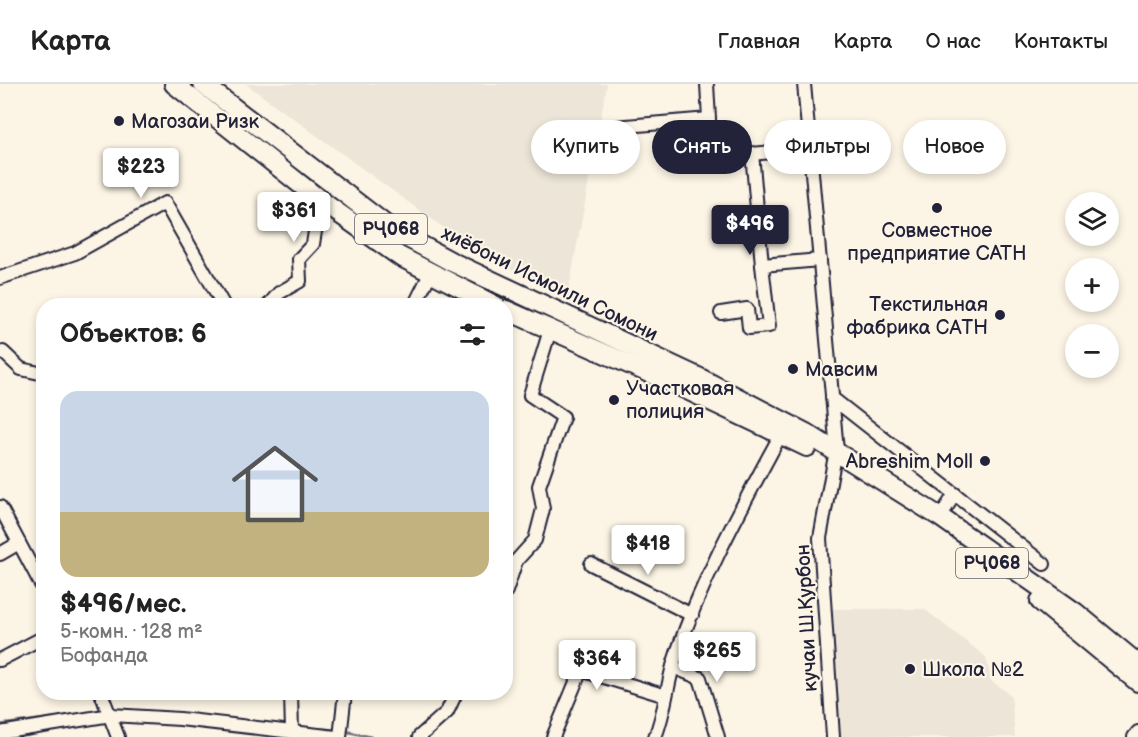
<!DOCTYPE html>
<html lang="ru">
<head>
<meta charset="utf-8">
<style>
  :root { --surface:#fff; --page:#f2f2f2; --text:#222; --muted:#767676; --line:#e0e0e0; --accent:#22223b }
  body { margin:0; font-family:"Balsamiq Sans",sans-serif; background:var(--page); color:var(--text); height:100vh; display:flex; flex-direction:column; font-size:22px; white-space:nowrap }
  * { box-sizing:border-box; margin:0 }
  p { font-size:20px; color:var(--muted) }
  .icon { flex:none; width:33px; height:33px; fill:none; stroke:currentColor; stroke-width:2; stroke-linecap:round; stroke-linejoin:round }
  .map { position:relative; flex:1; overflow:hidden }
  .sheet { position:absolute; left:36px; top:214px; width:477px; height:402px; display:flex; flex-direction:column; background:var(--surface); border-radius:24px; box-shadow:0 3px 9px #0003 }
  .sheet>* { flex:none }
  .hud { position:absolute; left:531px; top:36px; width:516px; height:54px; display:flex; gap:12px }
  .buttons { position:absolute; left:1065px; top:108px; display:grid; gap:12px }
  .buttons a { display:grid; place-items:center; width:54px; height:54px; border-radius:50%; background:var(--surface); box-shadow:0 3px 9px #0003; font-size:30px }
  .price { position:absolute; translate:-50% -51px; padding:0 14px; border-radius:6px; background:#fff; color:#222; font-size:20px; line-height:39px; filter:drop-shadow(0 2px 3px #0008) }
  .price::after { content:''; position:absolute; left:50%; top:36px; width:18px; height:14px; margin-left:-9px; background:inherit; clip-path:polygon(0 0,100% 0,50% 100%) }
  .price.active { background:var(--accent); color:#fff }
  ul { padding:0; list-style:none }
  li { display:grid; align-content:center; gap:12px; height:318px; padding:0 24px }
  li+li { border-top:2px solid var(--line) }
  li span { display:grid; place-items:center; height:186px; border-radius:18px; color:#555 }
  li>.icon { margin-inline-start:auto }
  span .icon { width:108px; height:108px; fill:#fffc; stroke-width:1 }
  li b { font-size:26px }
  h2 { display:flex; justify-content:space-between; align-items:center; height:72px; padding:0 24px; font-size:26px }
  .chip { padding:0 21px; border-radius:27px; background:var(--surface); box-shadow:0 3px 9px #0003; font-size:21px; line-height:54px }
  .chip.active { background:var(--accent); color:#fff }
  header { display:flex; align-items:center; gap:36px; box-sizing:border-box; height:84px; padding:0 30px; background:var(--surface); border-bottom:2px solid var(--line) }
  header strong { font-size:28px }
  nav { display:flex; gap:33px; margin-inline-start:auto; font-size:21px }
  .map>svg:first-child { display:block }
</style>
</head>
<body>
<header>
<strong>Карта</strong>
<nav><a>Главная</a><a>Карта</a><a>О нас</a><a>Контакты</a></nav>
</header>
<div class="map">
<svg width="1138" height="653" viewBox="0 0 1138 653">
  <rect width="100%" height="100%" fill="#fcf5e5"/>
  <filter id="ink" filterUnits="userSpaceOnUse"><feTurbulence type="fractalNoise" baseFrequency=".0167" numOctaves="2"/><feDisplacementMap in="SourceGraphic" scale="12" xChannelSelector="R" yChannelSelector="G"/><feConvolveMatrix kernelMatrix="1 2 1 2 8 2 1 2 1" color-interpolation-filters="sRGB"/></filter>
  <g filter="url(#ink)">
    <g fill="#ece5d8">
      <polygon points="246,0 607,0 568,209 488,176"/>
      <polygon points="829,525 924,525 986,573 991,597 1011,611 1015,653 839,653"/>
    </g>
    <g fill="none" stroke-linecap="round" stroke-linejoin="round">
      <g stroke="#78757e" stroke-width="3">
        <polyline points="0,641 67,632"/>
        <polyline points="309,644 338,646"/>
        <polyline points="345,647 371,653"/>
      </g>
      <defs>
        <g id="minor">
          <polyline points="804,0 837,367"/>
          <polyline points="709,35 710,72"/>
          <polyline points="591,45 709,35 707,0"/>
          <polyline points="752,69 762,181"/>
          <polyline points="701,74 810,65"/>
          <polyline points="0,194 75,169 165,119 224,222"/>
          <polyline points="268,222 279,209 300,197 299,175 313,160 320,116"/>
          <polyline points="414,222 430,190"/>
          <polyline points="721,229 747,225 749,244 769,242 762,181 820,176"/>
          <polyline points="0,269 3,268 21,285 44,290"/>
          <polyline points="832,314 1044,480"/>
          <polyline points="0,423 44,506"/>
          <polyline points="940,433 955,410"/>
          <polyline points="0,470 19,459"/>
          <polyline points="591,480 692,531"/>
          <polyline points="506,507 516,477 535,456 543,425 539,402 563,333 530,311 550,246"/>
          <polyline points="0,576 44,553"/>
          <polyline points="673,583 700,594 718,653"/>
          <polyline points="101,609 118,653"/>
          <polyline points="291,609 292,648"/>
          <polyline points="0,649 111,631 180,635 336,653"/>
          <polyline points="340,653 345,609"/>
          <polyline points="419,653 447,628 456,609"/>
          <polyline points="553,653 581,586 666,612"/>
          <path d="M655,653C666,626 667,597 677,569C703,492 743,421 781,350"/>
          <polyline points="833,653 820,454 834,377"/>
          <polyline points="1134,653 1138,648"/>
        </g>
        <g id="highway">
          <polyline points="174,0 320,116 399,172 496,222"/>
          <polyline points="203,0 391,145 452,178 700,294 806,349 940,433 1075,528 1138,580"/>
          <polyline points="506,226 683,304 807,363"/>
          <polyline points="1040,517 1138,598"/>
        </g>
      </defs>
      <use href="#minor" stroke="#22223b" stroke-width="16"/>
      <use href="#highway" stroke="#22223b" stroke-width="22"/>
      <use href="#minor" stroke="#fcf5e5" stroke-width="12"/>
      <use href="#highway" stroke="#fcf5e5" stroke-width="18"/>
    </g>
  </g>
  <g fill="#22223b" stroke="#fcf5e5" stroke-width="2">
    <circle cx="119" cy="37" r="6"/>
    <circle cx="937" cy="124" r="6"/>
    <circle cx="1000" cy="231" r="6"/>
    <circle cx="793" cy="285" r="6"/>
    <circle cx="614" cy="316" r="6"/>
    <circle cx="985" cy="377" r="6"/>
    <circle cx="910" cy="585" r="6"/>
  </g>
  <g text-anchor="middle" stroke-width="4.5" stroke-linejoin="round" paint-order="stroke">
    <g fill="#fcf5e5" stroke="#63616e" stroke-width="1.5">
      <rect x="355" y="130" width="72" height="30" rx="4.5"/>
      <rect x="956" y="464" width="72" height="30" rx="4.5"/>
    </g>
    <g font-size="18" font-weight="bold" fill="#22223b">
      <text x="391" y="151">РҶ068</text>
      <text x="992" y="485">РҶ068</text>
    </g>
    <g font-size="20" fill="#22223b" stroke="#fcf5e5" text-anchor="start">
      <text x="131" y="44">Магозаи Ризк</text>
      <text x="937" y="153" text-anchor="middle">Совместное<tspan x="937" dy="23">предприятие CATH</tspan></text>
      <text x="988" y="227" text-anchor="end">Текстильная<tspan x="988" dy="23">фабрика САТН</tspan></text>
      <text x="805" y="292">Мавсим</text>
      <text x="626" y="311">Участковая<tspan x="626" dy="23">полиция</tspan></text>
      <text x="973" y="384" text-anchor="end">Abreshim Moll</text>
      <text x="922" y="592">Школа №2</text>
    </g>
    <g font-size="20" fill="#22223b" stroke="#fcf5e5">
      <text transform="translate(550 199) rotate(26)" y="7">хиёбони Исмоили Сомони</text>
      <text transform="translate(806 534) rotate(-93)" y="7">кучаи Ш.Қурбон</text>
    </g>
  </g>
</svg>
<div class="buttons">
<a><svg class="icon" aria-label="layers" viewBox="0 0 24 24"><path d="M12 4l9 5-9 5-9-5zM3 14l9 5 9-5"/></svg></a>
<a>+</a>
<a>−</a>
</div>
<b class="price" style="left:141px;top:115px">$223</b>
<b class="price" style="left:294px;top:159px">$361</b>
<b class="price active" style="left:750px;top:172px">$496</b>
<b class="price" style="left:648px;top:492px">$418</b>
<b class="price" style="left:717px;top:599px">$265</b>
<b class="price" style="left:597px;top:607px">$364</b>
<div class="hud">
<a class="chip">Купить</a>
<a class="chip active">Снять</a>
<a class="chip">Фильтры</a>
<a class="chip">Новое</a>
</div>
<section class="sheet">
<h2>Объектов: 6<svg class="icon" aria-label="filters" viewBox="0 0 24 24"><path d="M4 7h16M4 17h16"/><circle cx="9" cy="7" r="2"/><circle cx="15" cy="17" r="2"/></svg></h2>
<ul>
<li><span style="background:linear-gradient(#c9d6e8 65%,#c2b280 0)"><svg class="icon" aria-label="home" viewBox="0 0 24 24"><path d="M3 11l9-7 9 7M6 9v11h12V9"/></svg></span><div><b>$496/мес.</b><p>5-комн. · 128 m²</p><p>Бофанда</p></div></li>
</ul>
</section>
</div>
</body>
</html>
